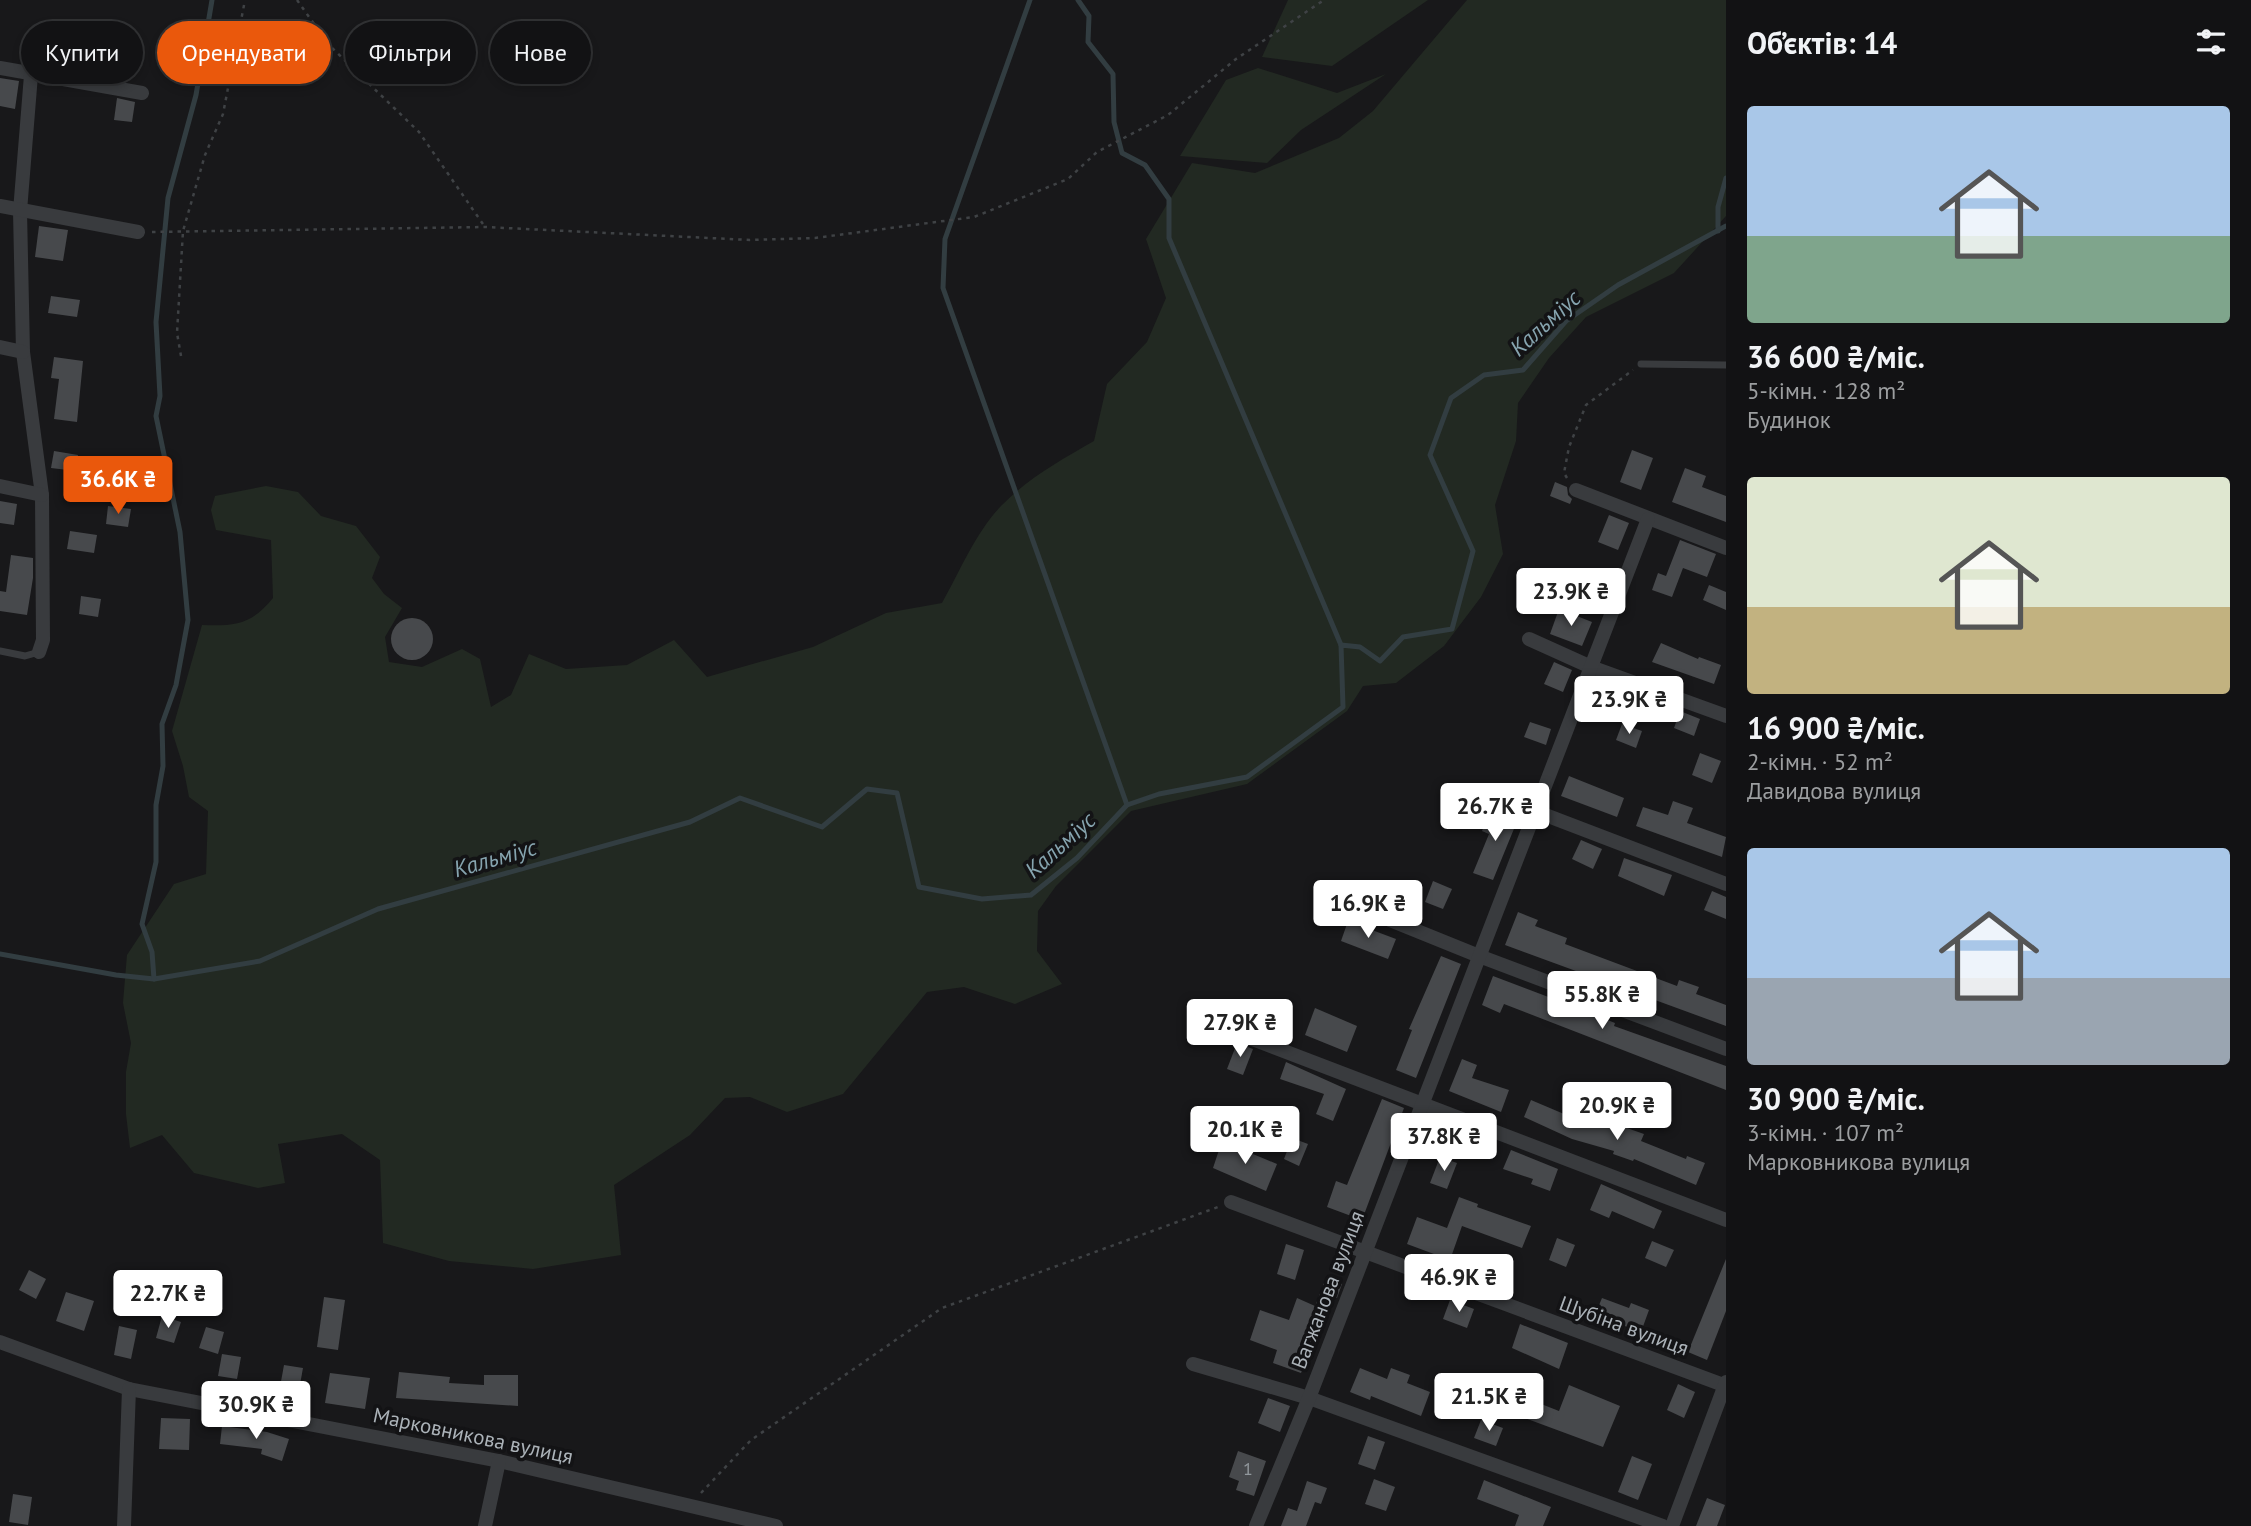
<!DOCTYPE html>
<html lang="uk">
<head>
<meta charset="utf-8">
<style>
  :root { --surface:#121214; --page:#1f2022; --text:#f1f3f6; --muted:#9c9ea0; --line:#313234; --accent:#ea580c }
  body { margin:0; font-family:"PT Sans",sans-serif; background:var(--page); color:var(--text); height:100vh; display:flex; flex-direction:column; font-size:26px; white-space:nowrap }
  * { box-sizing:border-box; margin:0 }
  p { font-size:23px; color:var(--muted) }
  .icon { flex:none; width:38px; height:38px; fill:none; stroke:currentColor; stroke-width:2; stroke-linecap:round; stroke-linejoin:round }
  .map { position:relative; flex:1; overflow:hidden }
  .details { display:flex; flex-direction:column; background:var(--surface); width:525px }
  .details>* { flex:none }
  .banner { position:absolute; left:21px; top:21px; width:665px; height:63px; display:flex; gap:14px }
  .price { position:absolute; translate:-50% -60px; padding:0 16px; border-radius:7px; background:#fff; color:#222; font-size:23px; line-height:46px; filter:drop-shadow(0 2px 4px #0008) }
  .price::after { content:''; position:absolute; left:50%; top:42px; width:21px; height:16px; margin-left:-10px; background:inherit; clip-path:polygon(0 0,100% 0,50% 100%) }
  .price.active { background:var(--accent); color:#fff }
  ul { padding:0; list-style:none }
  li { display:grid; align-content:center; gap:14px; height:371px; padding:0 21px }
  li span { display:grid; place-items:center; height:217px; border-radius:7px; color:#555 }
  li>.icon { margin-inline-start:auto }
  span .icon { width:126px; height:126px; fill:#fffc; stroke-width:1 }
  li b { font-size:30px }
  h2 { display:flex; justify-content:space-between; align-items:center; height:84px; padding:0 21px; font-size:30px }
  .chip { padding:0 24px; border-radius:32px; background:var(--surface); box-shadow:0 4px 10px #0003,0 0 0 2px var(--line); font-size:24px; line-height:63px }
  .chip.active { background:var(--accent); color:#fff }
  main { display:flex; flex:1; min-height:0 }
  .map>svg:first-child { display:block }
</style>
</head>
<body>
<main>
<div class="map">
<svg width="1726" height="1526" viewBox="0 0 1726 1526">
  <rect width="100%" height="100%" fill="#18181a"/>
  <g fill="#222922">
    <polygon points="1288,0 1428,0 1332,66 1262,57"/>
    <path d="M1467,0H1726V216L1674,273L1586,317L1549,358L1518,403L1516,441L1495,505L1503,554L1481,597L1444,646L1396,683L1363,686L1347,711L1247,784L1131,811L1056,886L1038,911L1037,951L1062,984L1015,1004L964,987L927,992L843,1094L787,1112L750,1097L725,1098L690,1135L614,1185L621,1255L533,1269L449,1261L383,1243L380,1160L342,1134L278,1144L285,1183L258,1188L194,1173L162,1135L130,1148L126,1114V1072L131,1043L123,1003L127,955L174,884L206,874L208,811L189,797L183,766L172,731L202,625C235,626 251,625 273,598L271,540L216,530L211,510L215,496L266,486L298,492L321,516L356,526L380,557L372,578L384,594L402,608L385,637L389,662L422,667L462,649L480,659L491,707L511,695L529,654L566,669L627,665L674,640L707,677L813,647L886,613L942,603C960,571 976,532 1001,506C1028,478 1061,460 1094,441L1107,384L1147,342L1166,298L1146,239L1192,163L1255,173L1339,138L1373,111Z"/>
    <polygon points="1258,68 1337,93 1386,74 1301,130 1267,163 1180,156 1226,80"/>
  </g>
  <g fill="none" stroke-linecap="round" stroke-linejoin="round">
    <g stroke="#323d41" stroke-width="5">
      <polyline points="1030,0 945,239 943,288 1127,805"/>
      <polyline points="1078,0 1089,16 1088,42 1113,74 1114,122 1122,153 1145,165 1169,199 1169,238 1341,645"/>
      <polyline points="1718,231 1718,207 1726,178"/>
      <polyline points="0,954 116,975 154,979 260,961 378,909 690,822 740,798 822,827 867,789 897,793 919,887 982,899 1031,895 1077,858 1127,805 1159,794 1247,777 1343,707 1341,645 1360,647 1380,661 1403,637 1452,629 1473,551 1430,455 1451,398 1484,375 1523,370 1566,321 1618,285 1726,226"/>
      <polyline points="154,979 152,952 142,924 156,862 156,805 163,766 162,724 176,685 188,620 180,532 156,416 160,396 156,322 168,198 196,95 212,0"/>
    </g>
  </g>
  <g fill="#47494c">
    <polygon points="63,41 82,44 79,65 59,62"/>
    <polygon points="0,78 19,81 15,109 0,106"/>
    <polygon points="117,98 135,102 132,122 114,120"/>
    <polygon points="39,226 68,230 63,261 35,257"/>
    <polygon points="51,296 80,300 77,317 48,313"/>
    <polygon points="54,357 83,361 77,422 54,419 59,379 51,378"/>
    <polygon points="1632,450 1653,458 1641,490 1620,482"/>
    <polygon points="54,451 78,455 76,471 51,468"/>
    <polygon points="1685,468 1706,476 1702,487 1726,496 1726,522 1672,502"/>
    <polygon points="1555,482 1567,487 1568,495 1572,499 1570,504 1550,496"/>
    <polygon points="0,501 17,504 14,525 0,523"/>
    <polygon points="108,506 131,509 128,527 106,524"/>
    <polygon points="1609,515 1629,523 1618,550 1598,542"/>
    <polygon points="70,531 97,535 94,553 67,549"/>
    <polygon points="1680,540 1716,554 1707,577 1683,568 1672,597 1652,590 1658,573 1666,576"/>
    <polygon points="11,555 33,558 33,578 27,615 0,611 0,591 6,592"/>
    <polygon points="1709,585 1726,592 1726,610 1703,600"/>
    <polygon points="81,596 101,599 98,617 79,614"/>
    <polygon points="1559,609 1592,622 1582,646 1550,634"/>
    <circle cx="412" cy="639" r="21"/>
    <polygon points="1661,643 1698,659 1699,657 1721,665 1714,684 1652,662"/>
    <polygon points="1554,662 1572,670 1563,692 1544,684"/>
    <polygon points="1680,711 1700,719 1694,736 1674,728"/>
    <polygon points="1530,722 1551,729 1546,745 1524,737"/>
    <polygon points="1622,724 1642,731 1636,748 1616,740"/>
    <polygon points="1700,753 1721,761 1712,783 1692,775"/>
    <polygon points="1569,776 1624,798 1617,817 1561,796"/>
    <polygon points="1673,801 1693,808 1687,823 1726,837 1722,857 1636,826 1643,807 1668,815"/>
    <polygon points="1491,808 1518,819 1493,880 1473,873 1489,834 1482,831"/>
    <polygon points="1581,840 1602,849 1593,869 1572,859"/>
    <polygon points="1624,858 1672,875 1664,896 1618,876"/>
    <polygon points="1391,881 1413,889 1406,909 1384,901"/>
    <polygon points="1433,881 1452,889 1443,909 1425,902"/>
    <polygon points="1712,891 1726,897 1726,919 1704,910"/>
    <polygon points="1518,912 1538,920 1535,926 1567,938 1565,944 1677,986 1679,980 1699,987 1696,994 1726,1005 1726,1026 1505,945"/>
    <polygon points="1348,921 1396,939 1388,959 1341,941"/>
    <polygon points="1441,956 1461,964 1416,1078 1396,1070 1412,1030 1409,1029"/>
    <polygon points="1493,976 1588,1012 1615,1023 1614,1026 1726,1066 1726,1090 1504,1004 1500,1013 1482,1005"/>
    <polygon points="1315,1008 1357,1026 1347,1052 1305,1035"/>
    <polygon points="1237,1043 1253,1049 1243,1075 1227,1069"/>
    <polygon points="1462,1059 1477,1065 1472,1078 1509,1090 1501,1112 1449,1091"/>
    <polygon points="1286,1062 1346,1089 1333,1121 1316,1114 1324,1094 1280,1079"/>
    <polygon points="1382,1099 1404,1108 1362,1220 1327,1207 1336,1181 1347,1185"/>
    <polygon points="1531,1100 1597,1128 1599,1121 1623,1129 1624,1127 1644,1134 1641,1141 1686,1159 1687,1156 1705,1163 1696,1185 1634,1159 1633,1161 1613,1154 1614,1151 1572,1139 1524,1117"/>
    <polygon points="1292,1138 1308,1144 1299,1166 1284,1159"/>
    <polygon points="1222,1141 1277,1164 1266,1191 1213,1168"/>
    <polygon points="1511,1150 1558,1169 1550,1191 1531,1184 1533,1179 1503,1169"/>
    <polygon points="1440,1157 1457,1163 1447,1189 1430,1183"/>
    <polygon points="1601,1184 1662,1211 1654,1229 1612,1211 1609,1218 1590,1210"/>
    <polygon points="1459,1197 1478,1204 1477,1207 1531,1226 1522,1248 1462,1226 1450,1260 1407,1244 1417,1217 1447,1228"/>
    <polygon points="1557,1238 1575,1245 1566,1267 1549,1260"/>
    <polygon points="1652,1241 1674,1250 1666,1267 1645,1258"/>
    <polygon points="1286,1244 1304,1250 1295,1280 1277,1274"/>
    <polygon points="1726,1259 1726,1311 1707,1360 1688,1352"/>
    <polygon points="29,1270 46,1279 36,1299 19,1290"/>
    <polygon points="1326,1278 1342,1284 1337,1298 1332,1296 1301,1373 1273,1363 1277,1350 1250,1340 1260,1310 1289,1320 1297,1298 1315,1306"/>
    <polygon points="66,1292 94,1301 84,1331 56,1321"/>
    <polygon points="324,1297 345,1300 338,1350 317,1347"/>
    <polygon points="1602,1298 1629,1308 1631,1303 1649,1310 1641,1332 1595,1315"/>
    <polygon points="1450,1300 1474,1309 1467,1328 1443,1319"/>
    <polygon points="162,1316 181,1322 174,1343 156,1338"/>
    <polygon points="1520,1324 1568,1343 1559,1369 1512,1348"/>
    <polygon points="119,1326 137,1330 131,1359 114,1355"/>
    <polygon points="206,1327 224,1332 218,1354 199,1348"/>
    <polygon points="222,1354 241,1357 237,1379 218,1376"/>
    <polygon points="284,1365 303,1368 299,1390 280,1387"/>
    <polygon points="1360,1368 1387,1379 1391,1368 1410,1375 1407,1383 1430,1392 1421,1416 1371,1396 1370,1400 1350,1392"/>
    <polygon points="399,1372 450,1377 449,1383 484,1385 484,1375 518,1375 518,1406 396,1398"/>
    <polygon points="330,1373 370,1378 365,1409 325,1403"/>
    <polygon points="1678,1384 1695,1392 1684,1418 1667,1410"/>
    <polygon points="1569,1385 1620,1406 1603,1447 1514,1414 1521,1396 1559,1411"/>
    <polygon points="1268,1398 1290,1406 1280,1432 1258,1423"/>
    <polygon points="161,1418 190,1419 189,1450 159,1449"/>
    <polygon points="1481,1420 1503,1428 1496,1446 1474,1438"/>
    <polygon points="222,1426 267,1432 289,1439 282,1461 261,1454 262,1449 220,1444"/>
    <polygon points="1368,1436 1385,1442 1375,1470 1358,1464"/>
    <polygon points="1238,1451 1266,1461 1254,1496 1236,1490 1239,1481 1229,1477"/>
    <polygon points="1632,1456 1652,1464 1638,1500 1618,1492"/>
    <polygon points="1374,1479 1395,1487 1386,1511 1365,1504"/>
    <polygon points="1484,1480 1551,1507 1543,1526 1515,1526 1519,1515 1477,1499"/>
    <polygon points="1307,1481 1327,1488 1321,1504 1315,1502 1306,1526 1281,1526 1288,1508 1297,1511"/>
    <polygon points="13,1494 32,1497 28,1525 9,1522"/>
    <polygon points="1707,1498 1725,1505 1717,1526 1696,1526"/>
  </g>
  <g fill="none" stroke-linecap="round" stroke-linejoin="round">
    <g stroke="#3f4245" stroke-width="2.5" stroke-dasharray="3.5 5" stroke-linecap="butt">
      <polyline points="297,0 329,45 419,132 485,227"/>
      <polyline points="152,232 485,227 750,240 815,238 974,217 1068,179 1097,152 1168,115 1236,59 1324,0"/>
      <polyline points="181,356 177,333 183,231 205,155 223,114 245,0"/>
      <polyline points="1567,478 1564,473 1569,447 1586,405 1633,370"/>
      <polyline points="701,1493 751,1440 942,1308 1218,1207"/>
    </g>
    <g stroke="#393b3e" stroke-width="7">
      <polyline points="1641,364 1726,365"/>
      <polyline points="0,651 25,656 39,652"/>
    </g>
    <g stroke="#393b3e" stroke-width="14">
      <polyline points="0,68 142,93"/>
      <polyline points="31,75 20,211 23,352 42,495 43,640 39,652"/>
      <polyline points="0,206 138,232"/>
      <polyline points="0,347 23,352"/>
      <polyline points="0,486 42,495"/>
      <polyline points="1576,490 1726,548"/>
      <polyline points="1529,639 1591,667 1726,716"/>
      <polyline points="1535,811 1726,884"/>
      <polyline points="1390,920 1479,956 1726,1049"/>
      <polyline points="1229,1030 1726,1220"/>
      <polyline points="1231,1202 1726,1386"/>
      <polyline points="0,1342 129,1389 499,1461 776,1526"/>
      <polyline points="1193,1364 1309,1398 1663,1526"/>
      <polyline points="124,1526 129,1389"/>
      <polyline points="485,1526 499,1461"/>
      <polyline points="1256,1526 1309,1398 1648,519"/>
      <polyline points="1672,1526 1726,1382"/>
    </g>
  </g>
  <g text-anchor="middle" stroke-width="7" stroke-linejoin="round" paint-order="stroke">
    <g font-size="18" fill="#92989d">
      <text x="1248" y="1475">1</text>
    </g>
    <g font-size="21" fill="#abb2b8" stroke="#131315">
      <text transform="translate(1328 1290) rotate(-69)" y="7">Вагжанова вулиця</text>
      <text transform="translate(1624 1326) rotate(20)" y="7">Шубіна вулиця</text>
      <text transform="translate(473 1436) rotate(12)" y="7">Марковникова вулиця</text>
    </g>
    <g font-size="23" font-style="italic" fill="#86a4af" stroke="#131315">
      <text transform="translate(1545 323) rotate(-42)" y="8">Кальміус</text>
      <text transform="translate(1060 845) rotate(-42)" y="8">Кальміус</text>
      <text transform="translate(495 858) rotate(-16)" y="8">Кальміус</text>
    </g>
  </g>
</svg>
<b class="price active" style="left:118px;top:516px">36.6K ₴</b>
<b class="price" style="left:1571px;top:628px">23.9K ₴</b>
<b class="price" style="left:1629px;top:736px">23.9K ₴</b>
<b class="price" style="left:1495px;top:843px">26.7K ₴</b>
<b class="price" style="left:1368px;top:940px">16.9K ₴</b>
<b class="price" style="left:1602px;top:1031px">55.8K ₴</b>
<b class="price" style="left:1240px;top:1059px">27.9K ₴</b>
<b class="price" style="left:1617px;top:1142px">20.9K ₴</b>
<b class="price" style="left:1245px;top:1166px">20.1K ₴</b>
<b class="price" style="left:1444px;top:1173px">37.8K ₴</b>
<b class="price" style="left:1459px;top:1314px">46.9K ₴</b>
<b class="price" style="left:168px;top:1330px">22.7K ₴</b>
<b class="price" style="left:1489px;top:1433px">21.5K ₴</b>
<b class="price" style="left:256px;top:1441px">30.9K ₴</b>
<div class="banner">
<a class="chip">Купити</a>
<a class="chip active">Орендувати</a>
<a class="chip">Фільтри</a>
<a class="chip">Нове</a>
</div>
</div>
<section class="details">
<h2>Об’єктів: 14<svg class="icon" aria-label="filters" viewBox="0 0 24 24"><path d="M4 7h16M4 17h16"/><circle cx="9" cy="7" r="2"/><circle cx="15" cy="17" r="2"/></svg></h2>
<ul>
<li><span style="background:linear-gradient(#a9c7e8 60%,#7fa58c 0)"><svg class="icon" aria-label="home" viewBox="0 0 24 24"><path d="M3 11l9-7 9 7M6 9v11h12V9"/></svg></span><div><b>36 600 ₴/міс.</b><p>5-кімн. · 128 m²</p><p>Будинок</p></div></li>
<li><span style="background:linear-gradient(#dfe7d0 60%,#c2b280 0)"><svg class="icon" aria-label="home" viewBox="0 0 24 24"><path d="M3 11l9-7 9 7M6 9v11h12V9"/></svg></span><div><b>16 900 ₴/міс.</b><p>2-кімн. · 52 m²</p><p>Давидова вулиця</p></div></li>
<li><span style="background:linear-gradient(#a9c7e8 60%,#9aa5b1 0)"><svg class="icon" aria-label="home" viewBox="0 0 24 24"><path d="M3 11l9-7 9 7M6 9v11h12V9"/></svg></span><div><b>30 900 ₴/міс.</b><p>3-кімн. · 107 m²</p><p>Марковникова вулиця</p></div></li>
</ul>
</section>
</main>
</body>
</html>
